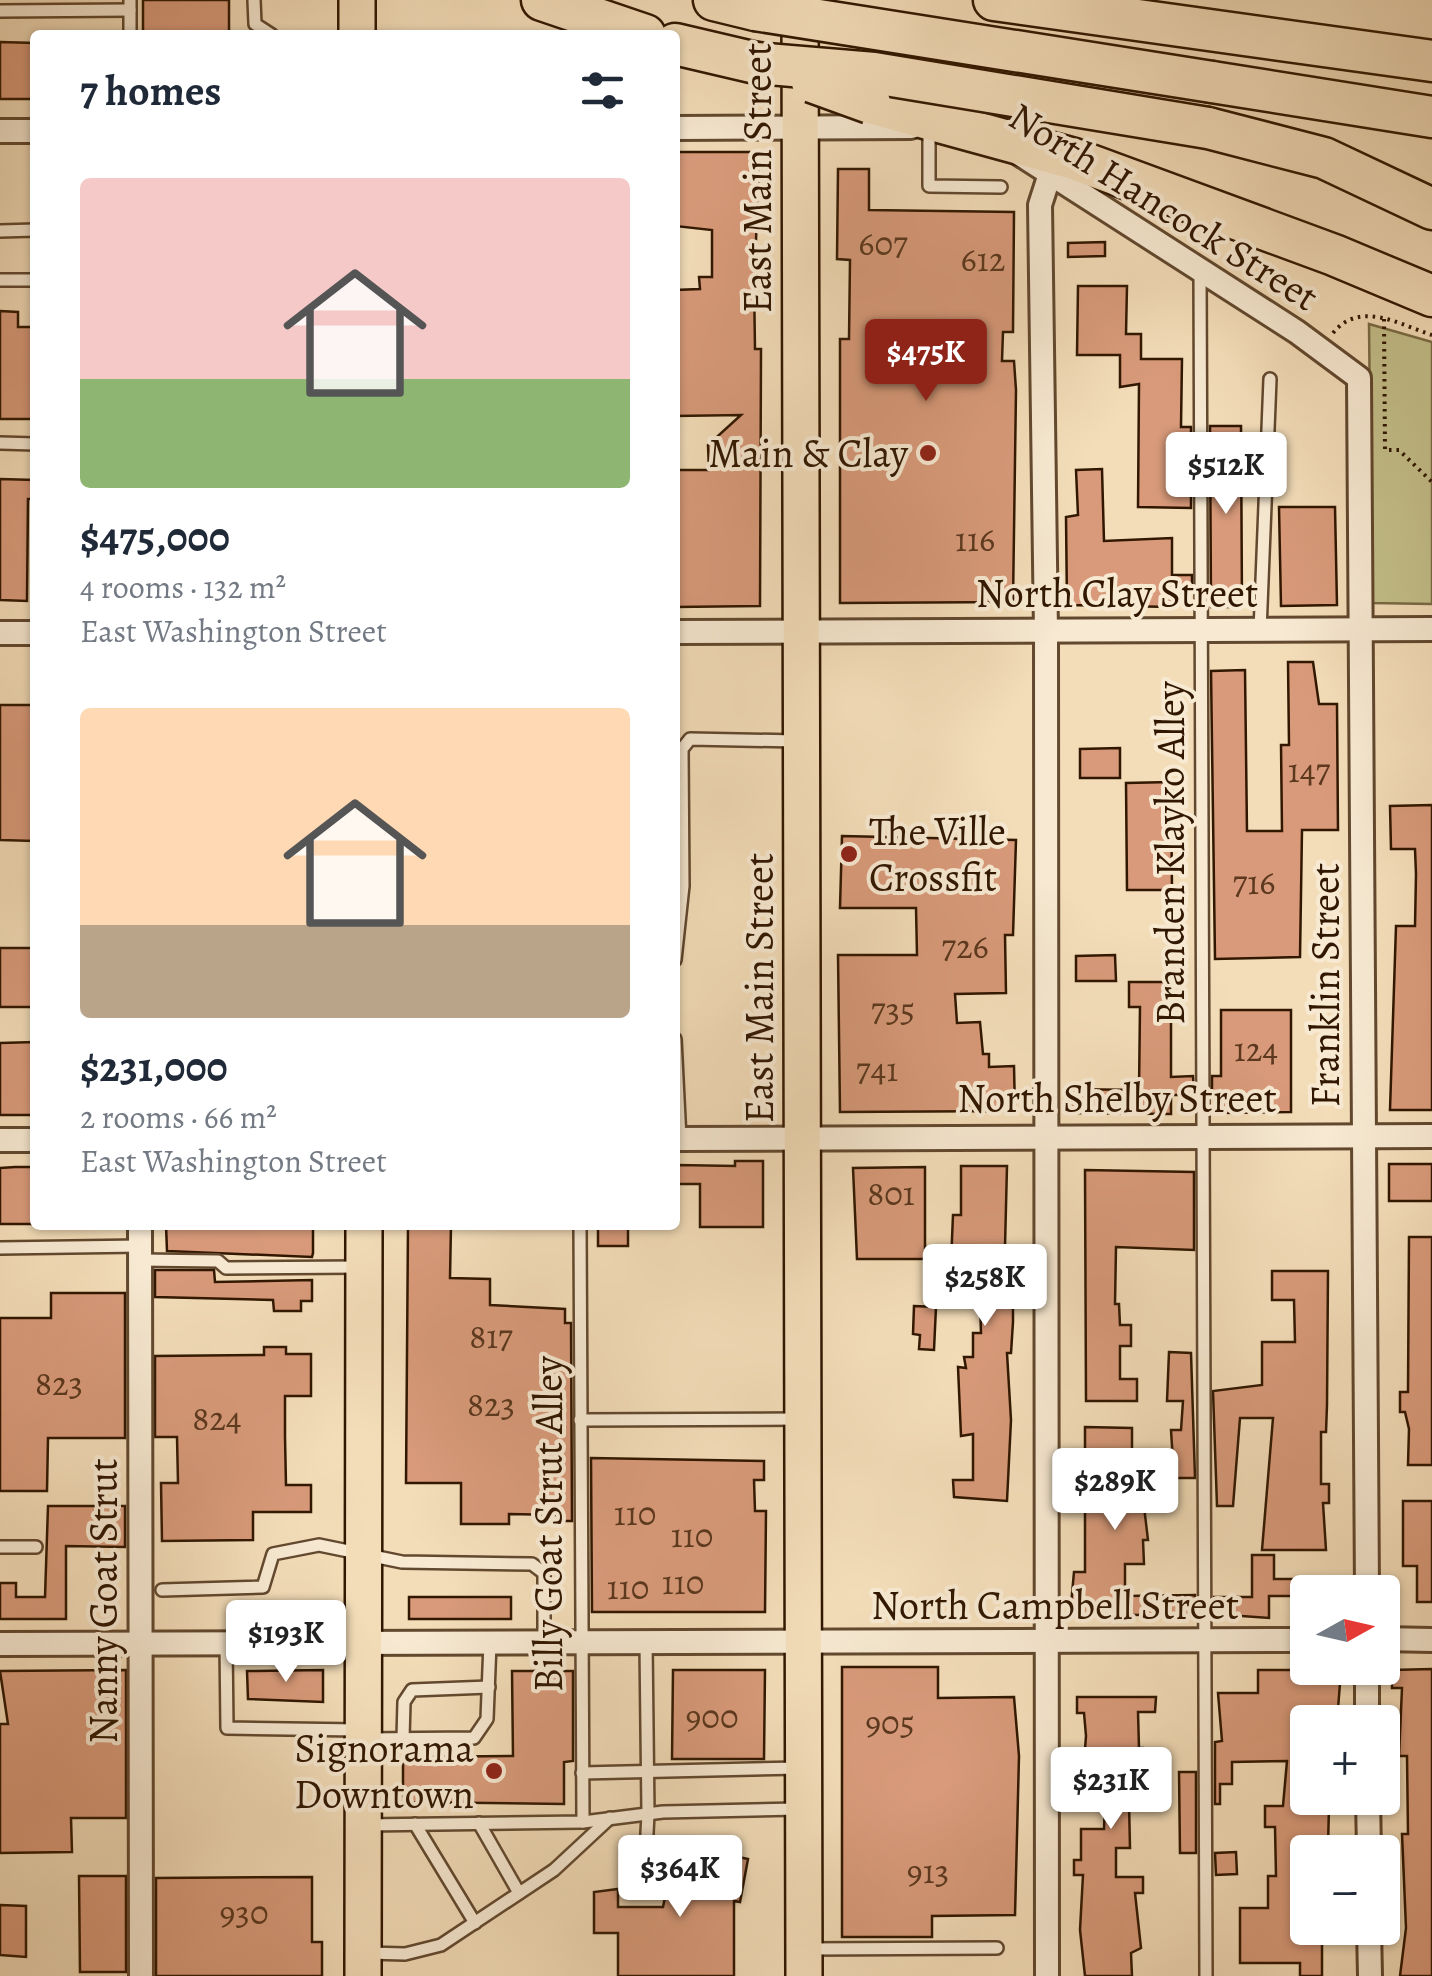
<!DOCTYPE html>
<html lang="en">
<head>
<meta charset="utf-8">
<style>
  :root { --surface:#fff; --page:#f6f6f7; --text:#1f2937; --muted:#747a83; --accent:#8f2418 }
  body { margin:0; font-family:Alegreya,serif; background:var(--page); color:var(--text); height:100vh; display:flex; flex-direction:column; font-size:38px; white-space:nowrap }
  * { box-sizing:border-box; margin:0 }
  p { font-size:32px; color:var(--muted) }
  .icon { flex:none; width:55px; height:55px; fill:none; stroke:currentColor; stroke-width:2; stroke-linecap:round; stroke-linejoin:round }
  .map { position:relative; flex:1; overflow:hidden }
  .side { position:absolute; left:30px; top:30px; width:650px; height:1200px; display:flex; flex-direction:column; background:var(--surface); border-radius:10px; box-shadow:0 2px 8px #0004 }
  .side>* { flex:none }
  .needle { width:65px; rotate:82deg }
  .buttons { position:absolute; left:1290px; top:1575px; display:grid; gap:20px }
  .buttons a { display:grid; place-items:center; width:110px; height:110px; border-radius:10px; background:var(--surface); box-shadow:0 2px 8px #0004; font-size:50px }
  .price { position:absolute; translate:-50% -85px; padding:0 22px; border-radius:10px; background:#fff; color:#222; font-size:32px; line-height:65px; filter:drop-shadow(0 2px 5px #0008) }
  .price::after { content:''; position:absolute; left:50%; top:60px; width:30px; height:22px; margin-left:-15px; background:inherit; clip-path:polygon(0 0,100% 0,50% 100%) }
  .price.on { background:var(--accent); color:#fff }
  ul { padding:0; list-style:none }
  li { display:grid; align-content:center; gap:20px; height:530px; padding:0 50px }
  li span { display:grid; place-items:center; height:310px; border-radius:10px; color:#555 }
  li>.icon { margin-inline-start:auto }
  span .icon { width:180px; height:180px; fill:#fffc; stroke-width:1 }
  li b { font-size:42px }
  h2 { display:flex; justify-content:space-between; align-items:center; height:120px; padding:0 50px; font-size:42px }
  .map>svg:first-child { display:block }
</style>
</head>
<body>
<div class="map">
<svg width="1432" height="1976" viewBox="0 0 1432 1976">
  <rect width="100%" height="100%" fill="#f3ddb9"/>
  <filter id="stains"><feTurbulence type="fractalNoise" baseFrequency=".002" numOctaves="4"/><feColorMatrix values="0 0 0 0 .2 0 0 0 0 .09 0 0 0 0 .02 0 0 0 .5 -.17"/></filter>
  <radialGradient id="worn" r=".72"><stop offset=".6" stop-color="#630" stop-opacity="0"/><stop offset="1" stop-color="#630" stop-opacity=".3"/></radialGradient>
  <polygon fill="#c3bf8a" stroke="#7a6b45" stroke-width="2.5" points="1369,324 1432,342 1432,604 1372,603"/>
  <g fill="#d89a7a" stroke="#311700" stroke-width="2.5">
    <rect x="143" y="0" width="86" height="35"/>
    <polygon points="0,42 35,43 35,99 0,99"/>
    <polygon points="675,152 750,152 759,163 755,266 760,266 760,281 754,281 755,349 761,349 760,606 675,607 678,470 709,470 708,445 741,415 675,416 675,290 700,289 699,277 712,277 712,230 675,226"/>
    <polygon points="838,169 869,169 869,210 1014,212 1013,332 1003,332 1002,361 1014,361 1016,390 1013,602 840,603 840,339 849,339 850,260 837,259"/>
    <polygon points="1105,242 1105,256 1068,257 1068,243"/>
    <polygon points="1078,286 1127,286 1126,334 1141,334 1141,359 1182,359 1181,427 1191,427 1191,508 1138,507 1139,384 1120,387 1120,355 1077,355"/>
    <polygon points="0,311 18,312 18,327 35,327 35,419 0,419"/>
    <polygon points="1210,426 1241,426 1242,607 1211,607"/>
    <polygon points="1102,469 1104,541 1172,538 1172,575 1192,575 1192,592 1172,594 1172,607 1067,605 1066,517 1078,515 1076,470"/>
    <polygon points="0,479 35,480 35,499 28,499 27,601 0,600"/>
    <polygon points="1279,507 1335,507 1337,605 1281,606"/>
    <polygon points="1288,662 1313,662 1319,704 1337,704 1338,830 1302,830 1300,957 1215,959 1211,671 1245,670 1247,831 1282,831 1281,745 1289,745"/>
    <polygon points="0,705 32,705 35,841 0,840"/>
    <polygon points="1120,748 1120,778 1080,778 1080,749"/>
    <polygon points="1171,782 1172,890 1127,890 1126,783"/>
    <polygon points="1432,805 1432,1110 1390,1110 1396,926 1415,926 1416,874 1415,849 1391,849 1390,806"/>
    <polygon points="842,836 1016,840 1013,935 1005,935 1006,993 955,994 957,1023 980,1022 983,1054 989,1054 989,1067 1014,1066 1015,1111 840,1112 838,955 917,955 916,908 840,908"/>
    <rect x="0" y="948" width="35" height="59"/>
    <polygon points="1115,955 1116,981 1076,981 1076,956"/>
    <polygon points="1129,982 1171,982 1171,1077 1193,1076 1194,1095 1171,1095 1171,1114 1067,1113 1067,1089 1139,1090 1140,1007 1129,1007"/>
    <polygon points="1221,1010 1291,1010 1291,1112 1221,1113 1221,1095 1212,1095 1212,1076 1221,1076"/>
    <polygon points="35,1042 35,1115 0,1115 0,1043"/>
    <polygon points="735,1161 763,1161 763,1227 700,1227 700,1184 678,1184 678,1165 735,1166"/>
    <rect x="1389" y="1164" width="43" height="37"/>
    <polygon points="961,1166 1007,1166 1004,1287 1005,1304 1013,1304 1013,1322 1011,1353 1007,1353 1011,1420 1007,1501 954,1497 953,1480 973,1480 973,1434 961,1436 958,1367 966,1368 964,1357 973,1357 973,1333 981,1333 980,1301 957,1301 951,1263 953,1215 961,1215"/>
    <polygon points="15,1167 35,1167 35,1224 0,1224 0,1168"/>
    <polygon points="925,1167 925,1259 857,1259 853,1168"/>
    <polygon points="1085,1170 1194,1172 1194,1250 1116,1247 1115,1304 1119,1304 1120,1325 1131,1325 1131,1346 1120,1346 1120,1379 1137,1379 1137,1401 1086,1401"/>
    <polygon points="166,1225 313,1225 313,1253 312,1257 167,1251"/>
    <polygon points="408,1225 451,1225 450,1278 490,1279 490,1305 565,1309 565,1323 571,1323 572,1521 559,1521 559,1515 509,1514 509,1524 461,1524 461,1483 406,1483"/>
    <rect x="598" y="1225" width="30" height="21"/>
    <polygon points="1409,1237 1432,1237 1432,1465 1408,1465 1409,1429 1405,1412 1400,1412 1400,1392 1408,1392"/>
    <polygon points="155,1270 214,1270 215,1282 312,1280 312,1301 301,1301 301,1311 274,1311 273,1300 155,1297"/>
    <polygon points="1272,1271 1328,1271 1327,1405 1326,1432 1321,1432 1321,1484 1329,1484 1329,1503 1323,1503 1326,1550 1262,1550 1273,1418 1240,1418 1233,1506 1217,1506 1213,1391 1262,1385 1262,1342 1295,1342 1294,1300 1272,1300"/>
    <polygon points="51,1293 125,1293 125,1438 48,1438 47,1491 0,1491 0,1318 51,1318"/>
    <polygon points="914,1306 936,1307 934,1350 919,1349 920,1335 913,1334"/>
    <polygon points="264,1347 286,1347 286,1354 311,1354 311,1396 285,1396 285,1437 286,1485 311,1485 311,1512 253,1512 253,1540 162,1541 161,1483 178,1483 177,1437 155,1437 155,1356 264,1355"/>
    <polygon points="1169,1352 1191,1353 1195,1478 1174,1478 1171,1430 1181,1430 1183,1401 1167,1401"/>
    <polygon points="1085,1427 1132,1428 1132,1481 1141,1481 1148,1540 1143,1540 1144,1564 1125,1564 1125,1596 1195,1595 1195,1614 1070,1616 1074,1572 1085,1572"/>
    <polygon points="591,1458 764,1461 764,1480 754,1480 755,1511 766,1511 765,1612 592,1612"/>
    <polygon points="1403,1501 1432,1501 1432,1602 1417,1602 1417,1566 1403,1566"/>
    <polygon points="48,1506 125,1506 125,1547 66,1546 66,1619 0,1619 0,1583 16,1583 16,1597 45,1597"/>
    <polygon points="1252,1555 1274,1555 1274,1579 1308,1579 1308,1596 1269,1596 1269,1618 1214,1614 1214,1597 1252,1597"/>
    <rect x="409" y="1597" width="102" height="22"/>
    <polygon points="842,1667 938,1667 938,1698 1014,1697 1019,1756 1015,1915 932,1916 932,1937 842,1937"/>
    <polygon points="1432,1669 1432,1976 1400,1976 1406,1928 1402,1834 1408,1834 1407,1756 1399,1756 1402,1688 1392,1688 1392,1670"/>
    <polygon points="126,1670 126,1818 71,1818 72,1852 0,1853 0,1724 8,1724 0,1671"/>
    <polygon points="323,1670 323,1702 248,1699 247,1671"/>
    <polygon points="673,1670 765,1670 764,1759 672,1759"/>
    <polygon points="1258,1670 1341,1670 1337,1722 1308,1722 1308,1798 1328,1798 1329,1806 1328,1846 1308,1846 1308,1928 1322,1928 1322,1976 1300,1976 1300,1963 1240,1963 1240,1908 1268,1908 1268,1876 1276,1876 1275,1827 1265,1827 1265,1806 1283,1806 1287,1761 1232,1762 1232,1784 1220,1784 1220,1804 1215,1804 1215,1742 1222,1741 1218,1693 1258,1693"/>
    <polygon points="512,1671 573,1671 573,1761 564,1762 564,1804 403,1802 403,1762 408,1757 513,1756"/>
    <polygon points="1077,1697 1156,1697 1155,1712 1138,1712 1139,1748 1143,1748 1144,1776 1149,1776 1149,1797 1129,1803 1130,1848 1116,1848 1116,1877 1143,1877 1143,1893 1135,1893 1141,1948 1131,1953 1132,1976 1085,1976 1080,1930 1083,1875 1074,1875 1074,1860 1081,1860 1081,1829 1104,1829 1105,1800 1081,1800 1086,1736 1084,1713 1077,1713"/>
    <polygon points="1179,1772 1196,1772 1196,1853 1180,1853"/>
    <polygon points="695,1848 748,1859 740,1902 734,1901 734,1976 618,1976 618,1933 594,1933 594,1892 618,1889 618,1907 663,1907 675,1849 694,1852"/>
    <polygon points="1236,1852 1237,1874 1216,1875 1215,1853"/>
    <polygon points="79,1876 126,1876 126,1972 80,1972"/>
    <polygon points="312,1877 312,1942 322,1942 322,1976 156,1976 156,1878"/>
    <polygon points="0,1905 26,1906 26,1957 0,1955"/>
  </g>
  <g fill="none" stroke-linecap="round" stroke-linejoin="round">
    <defs>
      <g id="service">
        <polyline points="130,0 130,35"/>
        <polyline points="254,0 255,24 272,35"/>
        <polyline points="0,11 130,10"/>
        <polyline points="929,126 929,186 1001,187"/>
        <polyline points="0,231 35,230"/>
        <polyline points="1200,270 1206,1976"/>
        <polyline points="0,280 35,280"/>
        <polyline points="0,443 35,444"/>
        <polyline points="1260,631 1270,379"/>
        <polyline points="675,960 683,886 682,749 690,739 797,741"/>
        <polyline points="675,1039 680,1139"/>
        <polyline points="580,1225 583,1822"/>
        <polyline points="0,1248 141,1246"/>
        <polyline points="141,1260 218,1261 226,1268 359,1267"/>
        <polyline points="580,1420 801,1419"/>
        <polyline points="0,1547 36,1547"/>
        <polyline points="162,1590 263,1587 273,1554 319,1545 402,1562 532,1564 544,1573 544,1643"/>
        <polyline points="226,1643 227,1728 358,1730"/>
        <polyline points="403,1738 404,1702 412,1690 489,1687"/>
        <polyline points="367,1739 474,1738 487,1719 490,1643"/>
        <polyline points="582,1773 799,1768"/>
        <polyline points="479,1823 519,1893"/>
        <polyline points="415,1824 475,1923"/>
        <polyline points="367,1825 583,1822 663,1812 797,1809"/>
        <polyline points="644,1890 648,1814 646,1643"/>
        <polyline points="808,1949 997,1948"/>
        <polyline points="368,1953 405,1954 441,1945 554,1870 610,1818"/>
      </g>
      <g id="minor">
        <polyline points="675,128 911,127"/>
        <polyline points="0,131 35,131"/>
        <polyline points="1018,153 1297,332 1359,378 1367,1592"/>
        <polyline points="675,632 1432,629"/>
        <polyline points="0,633 35,633"/>
        <polyline points="675,1139 1432,1136"/>
        <polyline points="0,1140 35,1140"/>
        <polyline points="140,1225 141,1976"/>
        <polyline points="1382,1639 1432,1640"/>
        <polyline points="0,1644 1308,1640"/>
        <polyline points="1367,1668 1367,1722"/>
        <polyline points="1368,1798 1369,1852"/>
        <polyline points="1369,1928 1370,1976"/>
        <polyline points="1047,1976 1046,632 1040,205 1049,177"/>
      </g>
      <g id="primary">
        <polyline points="357,0 357,35"/>
        <polyline points="800,0 804,1976"/>
        <polyline points="363,1976 364,1225"/>
      </g>
      <g id="motorway">
        <polyline points="542,0 645,35"/>
        <polyline points="714,0 755,10"/>
        <polyline points="994,0 1432,61"/>
        <polyline points="675,44 756,63"/>
        <polyline points="1212,82 1432,117"/>
        <polyline points="870,103 1074,159 1334,255 1432,296"/>
        <polyline points="1208,128 1324,158 1432,209"/>
      </g>
    </defs>
    <use href="#service" stroke="#62482e" stroke-width="16"/>
    <use href="#minor" stroke="#62482e" stroke-width="28"/>
    <use href="#primary" stroke="#311700" stroke-width="40"/>
    <use href="#motorway" stroke="#311700" stroke-width="45"/>
    <g stroke="#311700" stroke-width="4" stroke-dasharray="2.5 5" stroke-linecap="butt">
      <polyline points="1384,319 1385,450 1399,450 1432,482"/>
      <path d="M1333,333C1360,300 1398,324 1432,335"/>
    </g>
    <use href="#service" stroke="#f7e9d2" stroke-width="11"/>
    <use href="#minor" stroke="#f7e9d2" stroke-width="22"/>
    <use href="#primary" stroke="#f3ddb9" stroke-width="35"/>
    <use href="#motorway" stroke="#f3ddb9" stroke-width="40"/>
    <defs>
      <g id="motorway-bridge">
        <polyline points="755,10 1212,82"/>
        <polyline points="756,63 874,73 1208,128"/>
        <polyline points="812,82 870,103"/>
      </g>
    </defs>
    <use href="#motorway-bridge" stroke="#311700" stroke-width="45" stroke-linecap="butt"/>
    <use href="#motorway-bridge" stroke="#f3ddb9" stroke-width="40"/>
  </g>
  <g fill="#8f2418" stroke="#f7e9d2" stroke-width="4">
    <circle cx="928" cy="453" r="10"/>
    <circle cx="849" cy="854" r="10"/>
    <circle cx="494" cy="1771" r="10"/>
  </g>
  <g text-anchor="middle" stroke-width="8" stroke-linejoin="round" paint-order="stroke">
    <g font-size="35" fill="#5b381e">
      <text x="883" y="255">607</text>
      <text x="983" y="271">612</text>
      <text x="975" y="551">116</text>
      <text x="1309" y="782">147</text>
      <text x="1254" y="894">716</text>
      <text x="965" y="958">726</text>
      <text x="893" y="1021">735</text>
      <text x="1256" y="1061">124</text>
      <text x="877" y="1081">741</text>
      <text x="891" y="1205">801</text>
      <text x="491" y="1348">817</text>
      <text x="59" y="1395">823</text>
      <text x="491" y="1416">823</text>
      <text x="217" y="1430">824</text>
      <text x="635" y="1525">110</text>
      <text x="692" y="1547">110</text>
      <text x="683" y="1594">110</text>
      <text x="628" y="1599">110</text>
      <text x="712" y="1728">900</text>
      <text x="890" y="1734">905</text>
      <text x="928" y="1883">913</text>
      <text x="244" y="1924">930</text>
    </g>
    <g font-size="40" fill="#311700" stroke="#f7e9d2">
      <text transform="translate(757 178) rotate(-90)" y="14">East Main Street</text>
      <text transform="translate(1164 206) rotate(32)" y="14">North Hancock Street</text>
      <text x="1117" y="607">North Clay Street</text>
      <text transform="translate(1170 853) rotate(-90)" y="14">Branden Klayko Alley</text>
      <text transform="translate(1325 985) rotate(-90)" y="14">Franklin Street</text>
      <text transform="translate(759 988) rotate(-90)" y="14">East Main Street</text>
      <text x="1117" y="1112">North Shelby Street</text>
      <text transform="translate(548 1524) rotate(-90)" y="14">Billy Goat Strut Alley</text>
      <text transform="translate(103 1601) rotate(-90)" y="14">Nanny Goat Strut</text>
      <text x="1055" y="1619">North Campbell Street</text>
    </g>
    <g font-size="40" fill="#311700" stroke="#f7e9d2" text-anchor="end">
      <text x="908" y="467">Main &amp; Clay</text>
      <text x="869" y="845" text-anchor="start">The Ville<tspan x="869" dy="46">Crossfit</tspan></text>
      <text x="474" y="1762">Signorama<tspan x="474" dy="46">Downtown</tspan></text>
    </g>
  </g>
  <rect width="100%" height="100%" filter="url(#stains)"/>
  <rect width="100%" height="100%" fill="url(#worn)"/>
</svg>
<div class="buttons">
<a><svg class="needle" viewBox="-14 -14 28 28"><path d="M0-13l5 13h-10z" fill="#e53935"/><path d="M0 13l5-13h-10z" fill="#747a83"/></svg></a>
<a>+</a>
<a>−</a>
</div>
<b class="price on" style="left:926px;top:404px">$475K</b>
<b class="price" style="left:1226px;top:517px">$512K</b>
<b class="price" style="left:985px;top:1329px">$258K</b>
<b class="price" style="left:1115px;top:1533px">$289K</b>
<b class="price" style="left:286px;top:1685px">$193K</b>
<b class="price" style="left:1111px;top:1832px">$231K</b>
<b class="price" style="left:680px;top:1920px">$364K</b>
<section class="side">
<h2>7 homes<svg class="icon" aria-label="filters" viewBox="0 0 24 24"><path d="M4 7h16M4 17h16"/><circle cx="9" cy="7" r="2"/><circle cx="15" cy="17" r="2"/></svg></h2>
<ul>
<li><span style="background:linear-gradient(#f6c9c9 65%,#8fb573 0)"><svg class="icon" aria-label="home" viewBox="0 0 24 24"><path d="M3 11l9-7 9 7M6 9v11h12V9"/></svg></span><div><b>$475,000</b><p>4 rooms · 132 m²</p><p>East Washington Street</p></div></li>
<li><span style="background:linear-gradient(#ffd9b3 70%,#b9a48a 0)"><svg class="icon" aria-label="home" viewBox="0 0 24 24"><path d="M3 11l9-7 9 7M6 9v11h12V9"/></svg></span><div><b>$231,000</b><p>2 rooms · 66 m²</p><p>East Washington Street</p></div></li>
</ul>
</section>
</div>
</body>
</html>
